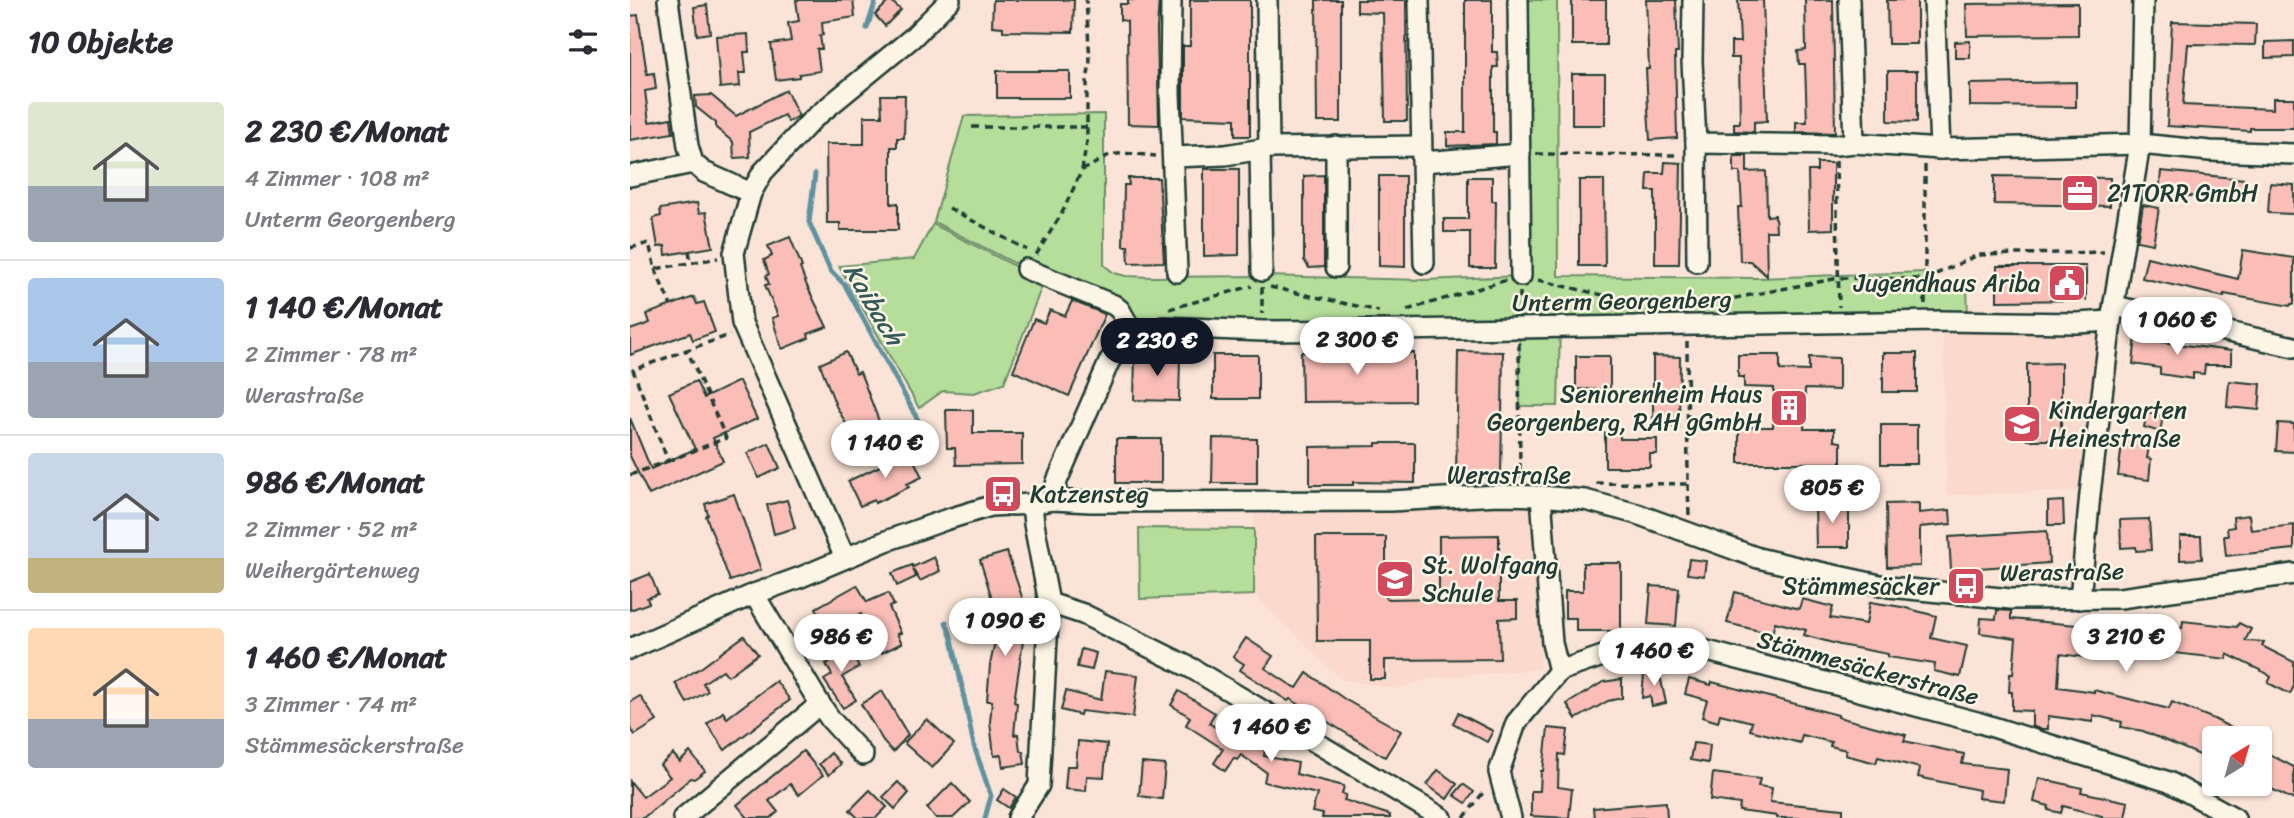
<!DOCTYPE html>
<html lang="de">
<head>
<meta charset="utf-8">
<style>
  :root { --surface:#fff; --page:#f7f7f7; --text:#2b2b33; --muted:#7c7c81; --line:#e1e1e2; --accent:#111827 }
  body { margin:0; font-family:Sriracha,sans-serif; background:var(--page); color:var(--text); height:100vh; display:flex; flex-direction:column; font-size:26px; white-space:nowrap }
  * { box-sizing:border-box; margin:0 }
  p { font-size:23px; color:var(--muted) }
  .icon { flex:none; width:38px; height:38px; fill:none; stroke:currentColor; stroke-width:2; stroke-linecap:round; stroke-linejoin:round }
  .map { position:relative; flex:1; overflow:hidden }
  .panel { display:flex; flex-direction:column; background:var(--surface); width:630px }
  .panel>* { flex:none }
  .needle { width:46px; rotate:37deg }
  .buttons { position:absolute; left:1572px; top:726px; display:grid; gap:14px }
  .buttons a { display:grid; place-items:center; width:70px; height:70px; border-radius:7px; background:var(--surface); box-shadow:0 2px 5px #0004; font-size:35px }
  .price { position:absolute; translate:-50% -60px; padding:0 16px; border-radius:24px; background:#fff; color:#222; font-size:23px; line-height:46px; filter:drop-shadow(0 2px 4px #0008) }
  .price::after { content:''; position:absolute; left:50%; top:42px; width:21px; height:16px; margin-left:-10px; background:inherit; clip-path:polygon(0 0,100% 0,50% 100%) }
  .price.on { background:var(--accent); color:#fff }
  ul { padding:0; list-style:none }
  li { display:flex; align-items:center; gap:21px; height:175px; padding:0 28px }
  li+li { border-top:2px solid var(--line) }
  li span { display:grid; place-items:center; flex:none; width:196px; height:140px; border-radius:7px; color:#555 }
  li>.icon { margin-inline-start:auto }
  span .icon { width:84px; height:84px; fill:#fffc; stroke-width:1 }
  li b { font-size:30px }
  h2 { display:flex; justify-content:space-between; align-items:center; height:84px; padding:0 28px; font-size:30px }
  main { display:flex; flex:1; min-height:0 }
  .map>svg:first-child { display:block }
</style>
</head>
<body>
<main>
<section class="panel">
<h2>10 Objekte<svg class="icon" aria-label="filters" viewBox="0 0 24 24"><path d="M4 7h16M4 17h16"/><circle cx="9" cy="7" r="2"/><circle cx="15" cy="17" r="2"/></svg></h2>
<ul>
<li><span style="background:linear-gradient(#dfe7d0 60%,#9aa5b1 0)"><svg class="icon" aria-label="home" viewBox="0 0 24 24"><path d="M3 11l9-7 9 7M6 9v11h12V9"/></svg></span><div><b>2 230 €/Monat</b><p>4 Zimmer · 108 m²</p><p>Unterm Georgenberg</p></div></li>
<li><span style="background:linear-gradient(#a9c7e8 60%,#9aa5b1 0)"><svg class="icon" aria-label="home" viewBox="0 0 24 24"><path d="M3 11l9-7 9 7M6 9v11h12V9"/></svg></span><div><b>1 140 €/Monat</b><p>2 Zimmer · 78 m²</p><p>Werastraße</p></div></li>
<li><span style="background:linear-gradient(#c9d6e8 75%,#c2b280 0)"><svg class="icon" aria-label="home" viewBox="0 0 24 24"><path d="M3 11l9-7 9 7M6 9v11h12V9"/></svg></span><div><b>986 €/Monat</b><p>2 Zimmer · 52 m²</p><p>Weihergärtenweg</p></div></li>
<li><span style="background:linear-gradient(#ffd9b3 65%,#9aa5b1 0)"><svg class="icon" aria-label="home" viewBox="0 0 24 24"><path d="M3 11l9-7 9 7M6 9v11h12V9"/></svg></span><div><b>1 460 €/Monat</b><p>3 Zimmer · 74 m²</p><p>Stämmesäckerstraße</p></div></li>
</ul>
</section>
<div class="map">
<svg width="1664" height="818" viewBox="0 0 1664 818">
  <rect width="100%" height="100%" fill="#fbe4d7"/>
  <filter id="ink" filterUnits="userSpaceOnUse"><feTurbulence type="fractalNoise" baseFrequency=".0143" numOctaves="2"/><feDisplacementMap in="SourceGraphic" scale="14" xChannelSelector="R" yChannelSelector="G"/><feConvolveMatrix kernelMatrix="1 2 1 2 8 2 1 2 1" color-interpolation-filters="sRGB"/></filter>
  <g filter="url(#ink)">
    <g fill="#fbd9cd">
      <polygon points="1312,321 1481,321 1460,491 1317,495"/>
      <polygon points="624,502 890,503 900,510 909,622 913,639 908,669 798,679 766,689 712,680 625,595"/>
    </g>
    <g fill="#b6de9b" stroke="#6a8e68" stroke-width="2">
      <polygon points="888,0 927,0 928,276 1127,278 1295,272 1295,287 1337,281 1338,322 930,327 928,406 890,406 889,327 513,331 490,310 396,269 304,222 334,116 474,114 474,265 484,273 496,276 522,277 634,276 794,280 891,276"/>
      <polygon points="303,224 414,281 374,383 344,393 313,391 289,408 209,266 284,259"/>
      <polygon points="509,528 624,529 624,595 510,599"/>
    </g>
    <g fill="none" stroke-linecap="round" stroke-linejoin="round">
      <g stroke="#5d93a0" stroke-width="5">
        <polyline points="237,28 246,0"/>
        <polyline points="185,174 179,222 200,270 215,285 303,448"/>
        <polyline points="316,622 322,639 344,746 361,796 355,818"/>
      </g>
    </g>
    <g fill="#fabeb7" stroke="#1f3d34" stroke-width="2">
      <polygon points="166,0 223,0 225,17 192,22 193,35 190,36 192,49 187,49 190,71 169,74 169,77 146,80 141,44 161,41 158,23 169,21"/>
      <polygon points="260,0 271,10 255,26 245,15"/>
      <polygon points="363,0 444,0 443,32 373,31 373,27 362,26"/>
      <polygon points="498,0 529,0 527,29 529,125 498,124 497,21 490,20 490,4 498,4"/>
      <polygon points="560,0 620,0 620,136 605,136 605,119 553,117 553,46 560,46"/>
      <polygon points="686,0 711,0 711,122 687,122"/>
      <polygon points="727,0 776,0 777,121 755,121 753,13 727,12"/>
      <polygon points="835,0 862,0 862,52 867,52 868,67 863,67 863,132 866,132 866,144 817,146 817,132 835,132"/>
      <rect x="942" y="0" width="34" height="45"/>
      <polygon points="1016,0 1046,0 1048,53 1045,53 1047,138 1020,140 1018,110 1016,69 1019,69"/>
      <polygon points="1108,0 1133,0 1137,121 1124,122 1124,132 1104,131 1104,123 1110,123 1109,58 1101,58 1101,42 1110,42"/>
      <polygon points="1175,0 1203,0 1205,133 1166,132 1166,122 1177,122 1175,64 1169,64 1168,51 1176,50"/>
      <polygon points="1257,0 1287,0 1287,44 1258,44"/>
      <polygon points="1448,3 1448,35 1337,36 1336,4"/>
      <polygon points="77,5 80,33 67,35 64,7"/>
      <polygon points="8,15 17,74 24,73 26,89 15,91 19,122 41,118 43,133 0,140 0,16"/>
      <polygon points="1542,22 1626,24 1625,45 1558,44 1553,105 1643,109 1643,98 1664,98 1664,128 1620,128 1620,131 1537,126"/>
      <polygon points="118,34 119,52 114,52 116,73 109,73 110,86 90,88 86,36"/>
      <polygon points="1340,41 1340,58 1325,58 1325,42"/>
      <polygon points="1664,41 1664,57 1635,58 1635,42"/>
      <rect x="367" y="71" width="73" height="27"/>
      <polygon points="1258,71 1287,71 1287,122 1258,121"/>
      <rect x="942" y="74" width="33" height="51"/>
      <polygon points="1446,82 1446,107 1340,106 1340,84"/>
      <polygon points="156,90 169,116 158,122 154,115 119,132 120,157 104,158 103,142 86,128 86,123 66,107 65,96 81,95 106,116"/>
      <polygon points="251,95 275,95 274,138 267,138 267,147 261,147 261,204 268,203 268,230 210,230 210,223 197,223 196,144 234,144 234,116 252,116"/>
      <polygon points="1104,156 1117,156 1117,172 1136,171 1137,216 1145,215 1146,231 1136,231 1137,276 1120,261 1110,261 1108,207 1112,207 1111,190 1110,172 1104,172"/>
      <polygon points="1035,162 1051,163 1049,264 1025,264 1025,191 1017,191 1018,173 1034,173"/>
      <polygon points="1187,163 1203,163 1203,229 1179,230 1178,171 1187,171"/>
      <polygon points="574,169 609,169 609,255 574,256"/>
      <polygon points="1531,171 1614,179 1612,201 1529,193"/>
      <polygon points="694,175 694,267 679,268 674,260 674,176"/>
      <polygon points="749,176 775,176 775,267 749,266"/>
      <polygon points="1364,176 1480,178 1480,206 1364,204"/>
      <polygon points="838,177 862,177 862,201 866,201 865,268 840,268 840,232 814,232 814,219 838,219"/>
      <polygon points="498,178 529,178 534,262 499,263 498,246 493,246 494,185 499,185"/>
      <polygon points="949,180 974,180 975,266 949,266"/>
      <polygon points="1640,183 1664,185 1664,214 1638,213"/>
      <polygon points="67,203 69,213 76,212 83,247 36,255 35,246 28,247 23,218 31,216 30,209"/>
      <polygon points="1513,205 1529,208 1523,244 1507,241"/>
      <polygon points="160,237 172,267 170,268 177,286 197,327 178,334 179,338 152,349 142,318 148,316 135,285 139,284 136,276 139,274 134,260 142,256 138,246"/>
      <polygon points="1613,250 1664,258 1664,304 1661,304 1660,306 1594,294 1594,297 1512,278 1517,257 1608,279"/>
      <polygon points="1367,266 1456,266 1456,300 1367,301"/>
      <polygon points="64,297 67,304 74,302 85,332 63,340 60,333 0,355 0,330 20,323 17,314"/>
      <polygon points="442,301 475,314 439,396 383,371 404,319 414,323 420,310 435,316"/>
      <polygon points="1506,335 1532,338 1531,342 1601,351 1601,365 1575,365 1574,374 1563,373 1563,379 1530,374 1530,368 1503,364"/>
      <polygon points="828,351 873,352 871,477 826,477"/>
      <polygon points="216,352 226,374 230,372 252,429 226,441 206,406 190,364"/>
      <polygon points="671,352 784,353 784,401 672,402"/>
      <rect x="1253" y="353" width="34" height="39"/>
      <rect x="583" y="355" width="45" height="44"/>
      <polygon points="1108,355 1150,355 1150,370 1179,371 1179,357 1209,358 1209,390 1175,389 1174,429 1204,429 1204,441 1211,442 1211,463 1109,463 1109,427 1143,427 1144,388 1114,387 1114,377 1108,377"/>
      <polygon points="505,356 550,357 549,401 504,400"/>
      <polygon points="946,356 980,356 980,390 946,389"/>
      <polygon points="1023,356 1050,357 1049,427 1023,426"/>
      <polygon points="1431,363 1431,440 1397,440 1397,364"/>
      <polygon points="66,381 74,398 109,381 127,419 83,438 93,461 19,495 0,456 0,418 21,469 65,449 39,393"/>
      <polygon points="1599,381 1631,384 1629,410 1597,407"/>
      <polygon points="316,410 343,410 343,433 392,433 392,464 326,465 325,448 317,448"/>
      <polygon points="1517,413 1533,416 1530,432 1514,427"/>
      <polygon points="1648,423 1664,424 1664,452 1646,451"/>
      <rect x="1251" y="425" width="36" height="39"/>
      <polygon points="975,433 990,433 990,439 1027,439 1027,454 1020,454 1020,467 975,467"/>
      <polygon points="1493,436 1520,440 1517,458 1521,459 1519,480 1488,476"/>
      <polygon points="583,438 627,439 627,483 582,483"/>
      <rect x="486" y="439" width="45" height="44"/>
      <polygon points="139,443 150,468 129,478 117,453"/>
      <polygon points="746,443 785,443 785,483 723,482 723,485 680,485 680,447 746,446"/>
      <polygon points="280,452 292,477 277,484 279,487 245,503 244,500 230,506 218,481"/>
      <polygon points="104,494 131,570 100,581 76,516 78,515 75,504"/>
      <polygon points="157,500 165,528 144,534 137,505"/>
      <polygon points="1433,501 1434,525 1418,525 1418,502"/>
      <polygon points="1185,503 1219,503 1219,547 1186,547"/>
      <polygon points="1289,503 1289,513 1320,510 1321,524 1290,527 1290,566 1257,567 1256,504"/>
      <polygon points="1619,515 1621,530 1664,525 1664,549 1596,556 1594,536 1598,536 1597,528 1604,527 1603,517"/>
      <polygon points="1519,519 1521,550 1506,551 1506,547 1491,548 1490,520"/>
      <polygon points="1417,531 1419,563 1321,570 1319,537"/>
      <polygon points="869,535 869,601 887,601 887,618 869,619 870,659 755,660 755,679 740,679 740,641 687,641 686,537 756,537 756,599 809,598 809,536"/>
      <polygon points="1550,536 1571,536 1572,559 1550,560"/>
      <polygon points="377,552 394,603 396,621 384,702 387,703 384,735 388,734 390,751 393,751 395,764 373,767 371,755 364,756 360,722 362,701 357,701 360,665 373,603 364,605 350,560"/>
      <polygon points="304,557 310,571 290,581 283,569 286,577 267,586 262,573 282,565 283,567"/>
      <polygon points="1059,559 1076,561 1074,576 1057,574"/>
      <polygon points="953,563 991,563 991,631 946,631 946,618 935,618 935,591 953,591"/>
      <polygon points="20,574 28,594 17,598 19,603 0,610 0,582"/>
      <polygon points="227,585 237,602 258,593 264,605 259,607 271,633 267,634 272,643 252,653 231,614 199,632 186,608"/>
      <polygon points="1021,586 1049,588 1046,626 1018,624"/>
      <polygon points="1105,592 1169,609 1172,599 1203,607 1200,618 1236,624 1240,602 1272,607 1306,616 1301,638 1337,646 1330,677 1304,671 1305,664 1258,657 1258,654 1210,645 1174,635 1176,630 1145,622 1142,634 1097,623"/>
      <polygon points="1367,610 1381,611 1381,619 1491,629 1492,620 1524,625 1524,632 1546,631 1546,628 1552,628 1553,621 1607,627 1609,623 1621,629 1615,641 1634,642 1632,646 1664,662 1664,686 1660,694 1638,683 1641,677 1636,673 1597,654 1597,659 1536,652 1535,659 1471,651 1470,659 1430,654 1428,687 1464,692 1464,690 1539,709 1542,702 1584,719 1620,738 1584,738 1584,761 1513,731 1491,727 1492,722 1463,715 1463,722 1418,716 1418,729 1409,729 1402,726 1402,711 1382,710 1382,692 1379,692 1380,674 1383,674 1386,638 1350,633 1351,618 1366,619"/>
      <polygon points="114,636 128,654 98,676 93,670 73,683 78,691 57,703 45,683 72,667"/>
      <polygon points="616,638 643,656 635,668 659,684 667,688 677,673 716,700 771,731 755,757 660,699 658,701 610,670 614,664 603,657"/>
      <polygon points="214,643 229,667 212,677 226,700 213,708 194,680 202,675 196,664 200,662 195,654"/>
      <polygon points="451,649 466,653 462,670 447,667"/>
      <polygon points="475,671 508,675 503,717 451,711 450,715 431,710 436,691 471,700"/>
      <polygon points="1029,671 1036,703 1022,706 1020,696 1012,698 1014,674"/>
      <polygon points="992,679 992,698 978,701 946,719 937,704 973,682"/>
      <polygon points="1059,679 1081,685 1082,682 1208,715 1208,717 1276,735 1274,741 1334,754 1332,764 1377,769 1374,801 1348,798 1349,790 1288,777 1290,768 1248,757 1246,763 1215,755 1216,750 1200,746 1201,742 1172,735 1170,743 1120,730 1122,722 1090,714 1088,722 1072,717 1077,700 1055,694"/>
      <polygon points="146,681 160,700 95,750 77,724 93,712 97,718"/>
      <polygon points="252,691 278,735 263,752 255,744 231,704"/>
      <polygon points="549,691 585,713 579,723 602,738 609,727 636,743 634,756 668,763 666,774 714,786 712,794 716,795 714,800 760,815 760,818 692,818 693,814 682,812 687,794 634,782 636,772 611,755 607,760 604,758 595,771 584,763 593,749 556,725 560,717 541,705"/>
      <polygon points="10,696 27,721 5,735 0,728 0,702"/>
      <polygon points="828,713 863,731 857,742 823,723"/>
      <polygon points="297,719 324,744 302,768 274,743"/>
      <polygon points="918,728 938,730 935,755 929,754 928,787 942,789 939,818 901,816 901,791 910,791 911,771 913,771"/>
      <polygon points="448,741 477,744 474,777 457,776 456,791 435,789 437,766 446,766"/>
      <polygon points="1063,743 1080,745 1078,763 1060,760"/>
      <polygon points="1629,749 1664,767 1664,800 1629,783"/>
      <polygon points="173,751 193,775 169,795 160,784 139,801 148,812 141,818 118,818 107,805"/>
      <polygon points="60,752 75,771 64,779 61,778 13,818 0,818 0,781 13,797 40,777 30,765 43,754 50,762"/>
      <polygon points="201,753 211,764 199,775 189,764"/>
      <polygon points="512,763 535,765 532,799 509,796"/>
      <polygon points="808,770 827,784 817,799 797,785"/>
      <polygon points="1083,773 1130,779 1128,786 1142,788 1140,802 1213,809 1213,818 1147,818 1147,816 1109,811 1110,804 1080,800"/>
      <polygon points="1409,778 1452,788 1451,792 1498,802 1495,818 1472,818 1472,816 1433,806 1431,813 1418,810 1419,806 1404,802"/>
      <polygon points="268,782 279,793 265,809 253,797"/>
      <polygon points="322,783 340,802 323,818 306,818 297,808"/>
      <polygon points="833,784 844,792 836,803 824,795"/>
      <polygon points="374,789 386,797 379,808 367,800"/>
      <polygon points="240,790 257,807 246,818 228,818 220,810"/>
      <polygon points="1036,802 1037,818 964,818 963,808"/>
    </g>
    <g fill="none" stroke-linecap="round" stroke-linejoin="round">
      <defs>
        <g id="minor">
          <polyline points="38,0 58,146 63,163 74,172 121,193"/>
          <polyline points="541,0 540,93 547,272"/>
          <polyline points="637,0 639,148"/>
          <polyline points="789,0 794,263"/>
          <polyline points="888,0 891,276"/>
          <polyline points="1063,0 1062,61 1066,143 1206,145 1224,143 1310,149 1510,144 1580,151 1664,154"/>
          <polyline points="1219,0 1224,143"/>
          <polyline points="1304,0 1310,149"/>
          <polyline points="1066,143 1067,262"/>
          <polyline points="706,146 706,267"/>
          <polyline points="630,149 632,271"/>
          <polyline points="543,157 595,155 639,148 791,146"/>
          <polyline points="793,162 890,154"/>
          <polyline points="0,176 63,163"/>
          <polyline points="396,269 484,305 490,310 504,335"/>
          <polyline points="1485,306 1664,347"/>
          <polyline points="911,496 922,643 929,671"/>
          <polyline points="422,500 427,481 480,360 504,335 533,327 633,331 763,330 1312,321 1447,323 1481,321"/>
          <polyline points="215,558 112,323 104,253 121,193 133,172 182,120 282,38 320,0"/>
          <polyline points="1450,599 1460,494 1481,321 1510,144 1513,0"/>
          <polyline points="419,603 453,614 563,669 812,818"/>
          <polyline points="0,649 124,594 171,577 256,541 315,520 361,506 402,504 422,500 461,502 761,501 868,495 911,496 955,500 1007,514 1128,558 1171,568 1259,587 1381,599 1490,598 1664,574"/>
          <polyline points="190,704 201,720 233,755"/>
          <polyline points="53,818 190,704 124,594"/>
          <polyline points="388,818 409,785 419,603 404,524 402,504"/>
          <polyline points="881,818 869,772 886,723 929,671 996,648 1062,647 1347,722 1539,782 1605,818"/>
        </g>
      </defs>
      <use href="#minor" stroke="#1f3d34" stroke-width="24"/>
      <g stroke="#1f3d34" stroke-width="3.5" stroke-dasharray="7 5" stroke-linecap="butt">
        <polyline points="342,127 457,127"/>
        <polyline points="906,154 1049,155"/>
        <polyline points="1206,161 1209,307"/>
        <path d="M452,170C461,167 465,163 473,158C487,150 511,155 526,156"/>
        <polyline points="319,208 397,250"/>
        <polyline points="0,248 19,243 25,269 88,258"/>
        <polyline points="59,251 61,262"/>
        <polyline points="406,255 432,213 452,170 457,141 457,82 460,61 456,0"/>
        <polyline points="25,269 41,306"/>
        <polyline points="908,280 977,296 1037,306"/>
        <polyline points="632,287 632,314"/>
        <polyline points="640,287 749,311"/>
        <polyline points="1295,304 1295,164"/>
        <polyline points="1069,305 1209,278 1295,279 1348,255 1474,252"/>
        <polyline points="539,309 622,286"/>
        <polyline points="777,310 877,280"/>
        <polyline points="890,311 890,291"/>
        <polyline points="889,343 890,479"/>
        <polyline points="38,461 96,438 57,350 100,335"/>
        <polyline points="0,475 38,461 3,370 57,350"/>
        <polyline points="966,483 1058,484 1057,342"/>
        <polyline points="1058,484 1059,516"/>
        <polyline points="834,818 855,790"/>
      </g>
      <use href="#minor" stroke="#fcf5e5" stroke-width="19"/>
    </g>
  </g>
  <defs>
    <symbol id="office-square" viewBox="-11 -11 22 22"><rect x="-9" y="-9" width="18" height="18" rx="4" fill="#d1495b" stroke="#fcf5e5"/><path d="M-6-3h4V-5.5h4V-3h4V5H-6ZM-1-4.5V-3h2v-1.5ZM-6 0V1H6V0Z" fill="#fff"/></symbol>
    <symbol id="civic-square" viewBox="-11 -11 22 22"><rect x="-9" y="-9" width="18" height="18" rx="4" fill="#d1495b" stroke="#fcf5e5"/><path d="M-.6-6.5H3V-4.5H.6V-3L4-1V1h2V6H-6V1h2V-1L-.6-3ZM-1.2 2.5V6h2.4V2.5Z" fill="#fff"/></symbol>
    <symbol id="building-square" viewBox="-11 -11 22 22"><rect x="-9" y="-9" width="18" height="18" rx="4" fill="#d1495b" stroke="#fcf5e5"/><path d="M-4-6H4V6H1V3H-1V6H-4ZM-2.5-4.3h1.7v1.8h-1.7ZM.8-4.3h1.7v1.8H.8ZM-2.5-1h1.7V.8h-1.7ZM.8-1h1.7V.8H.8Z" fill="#fff"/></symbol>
    <symbol id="school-square" viewBox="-11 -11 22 22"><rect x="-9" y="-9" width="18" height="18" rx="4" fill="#d1495b" stroke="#fcf5e5"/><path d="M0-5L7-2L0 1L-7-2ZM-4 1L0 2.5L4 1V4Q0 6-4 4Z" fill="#fff"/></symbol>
    <symbol id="bus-square" viewBox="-11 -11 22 22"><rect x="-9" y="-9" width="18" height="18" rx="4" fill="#d1495b" stroke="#fcf5e5"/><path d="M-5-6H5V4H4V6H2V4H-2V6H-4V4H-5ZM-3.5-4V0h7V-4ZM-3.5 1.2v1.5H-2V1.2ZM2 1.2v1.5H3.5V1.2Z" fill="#fff"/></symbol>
  </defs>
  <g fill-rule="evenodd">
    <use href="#office-square" x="1428" y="171" width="44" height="44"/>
    <use href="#civic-square" x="1415" y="261" width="44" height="44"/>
    <use href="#building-square" x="1137" y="386" width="44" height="44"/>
    <use href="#school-square" x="1370" y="402" width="44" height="44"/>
    <use href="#bus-square" x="351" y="472" width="44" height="44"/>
    <use href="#school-square" x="743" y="557" width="44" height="44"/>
    <use href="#bus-square" x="1314" y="564" width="44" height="44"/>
  </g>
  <g text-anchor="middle" stroke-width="5" stroke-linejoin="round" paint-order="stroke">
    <g font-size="24" fill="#1f3d34" stroke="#fcf5e5" text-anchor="start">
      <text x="1477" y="201">21TORR GmbH</text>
      <text x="1410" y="291" text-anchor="end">Jugendhaus Ariba</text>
      <text x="1132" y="402" text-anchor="end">Seniorenheim Haus<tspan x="1132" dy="28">Georgenberg, RAH gGmbH</tspan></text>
      <text x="1419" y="418">Kindergarten<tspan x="1419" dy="28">Heinestraße</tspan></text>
      <text x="400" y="502">Katzensteg</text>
      <text x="792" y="573">St. Wolfgang<tspan x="792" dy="28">Schule</tspan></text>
      <text x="1309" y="594" text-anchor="end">Stämmesäcker</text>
    </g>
    <g font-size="24" fill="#1f3d34" stroke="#fcf5e5">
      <text transform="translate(992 301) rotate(-1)" y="8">Unterm Georgenberg</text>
      <text x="879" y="483">Werastraße</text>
      <text transform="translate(1432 572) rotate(-1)" y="8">Werastraße</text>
      <text transform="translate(1238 668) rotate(15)" y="8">Stämmesäckerstraße</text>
    </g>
    <g font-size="26" font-style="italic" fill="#345a58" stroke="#fcf5e5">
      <text transform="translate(244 304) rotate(59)" y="9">Kaibach</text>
    </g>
  </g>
</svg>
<div class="buttons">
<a><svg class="needle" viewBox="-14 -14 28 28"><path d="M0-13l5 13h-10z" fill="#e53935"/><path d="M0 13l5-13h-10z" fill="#7c7c81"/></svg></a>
</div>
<b class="price" style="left:1547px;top:357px">1 060 €</b>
<b class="price" style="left:727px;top:377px">2 300 €</b>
<b class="price on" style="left:527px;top:378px">2 230 €</b>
<b class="price" style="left:255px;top:480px">1 140 €</b>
<b class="price" style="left:1202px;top:525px">805 €</b>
<b class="price" style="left:375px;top:658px">1 090 €</b>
<b class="price" style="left:211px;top:674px">986 €</b>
<b class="price" style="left:1496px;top:674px">3 210 €</b>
<b class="price" style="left:1024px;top:688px">1 460 €</b>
<b class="price" style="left:641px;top:764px">1 460 €</b>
</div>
</main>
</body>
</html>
